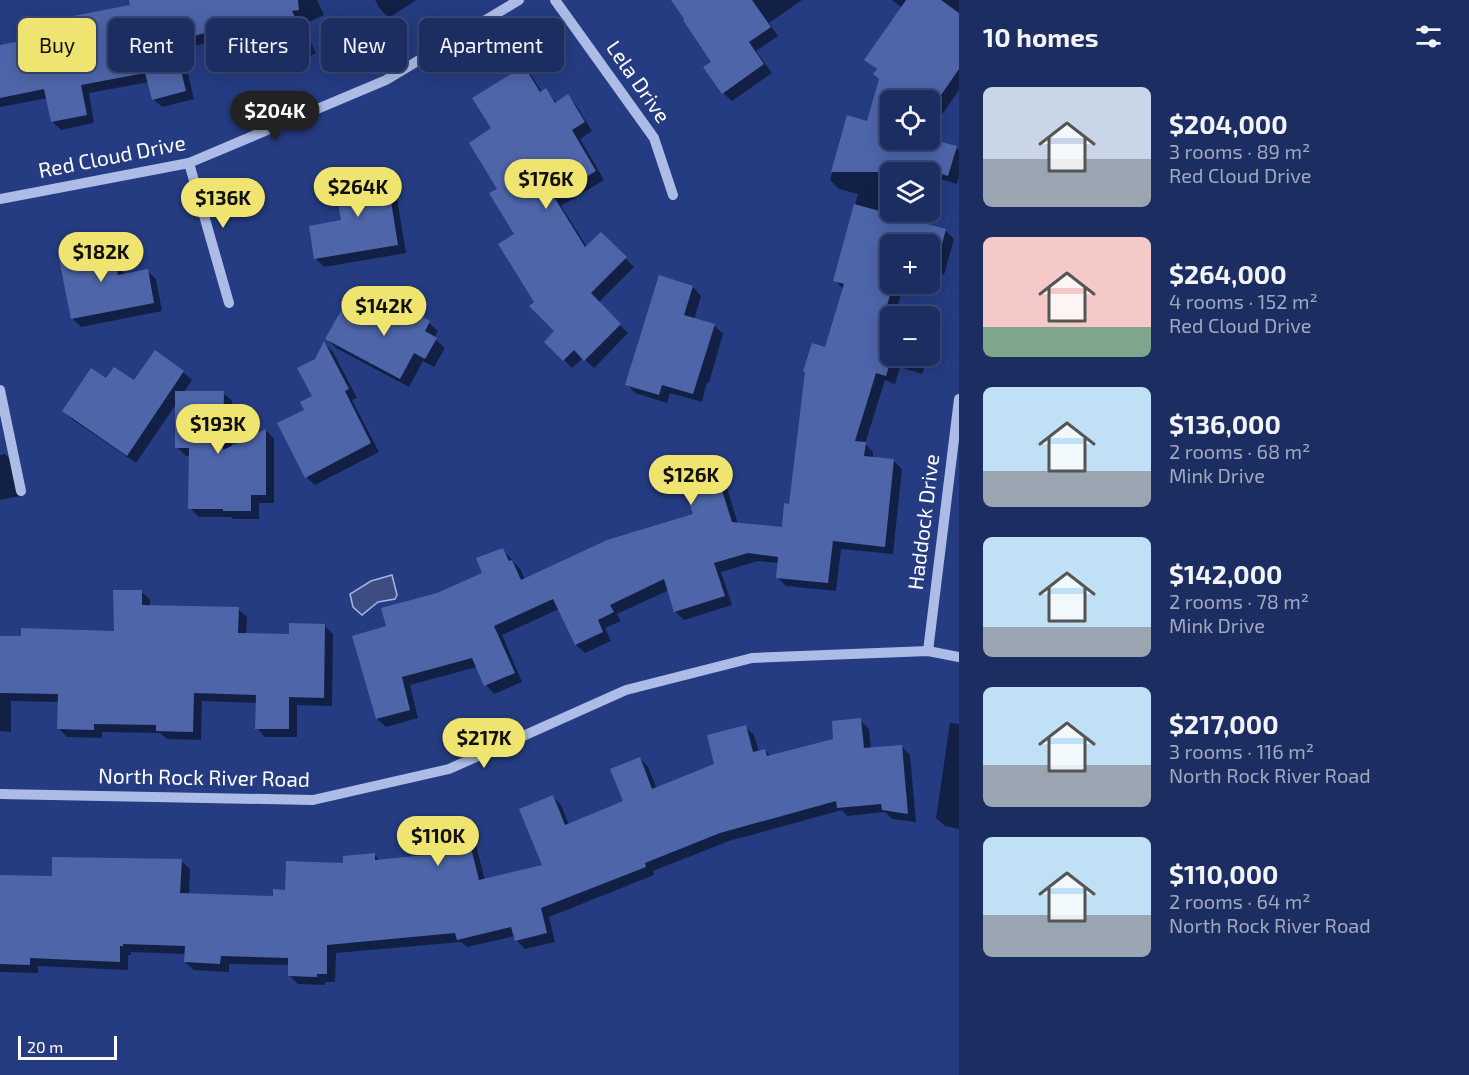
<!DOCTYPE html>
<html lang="en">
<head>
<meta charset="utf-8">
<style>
  :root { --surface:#1c2d62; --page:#29396b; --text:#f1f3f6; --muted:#a0a8be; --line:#3a4977; --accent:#f0e471 }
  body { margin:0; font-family:"Exo 2",sans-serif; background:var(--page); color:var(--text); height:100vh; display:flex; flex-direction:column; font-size:22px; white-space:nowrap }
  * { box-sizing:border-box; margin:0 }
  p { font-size:20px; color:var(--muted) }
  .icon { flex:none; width:33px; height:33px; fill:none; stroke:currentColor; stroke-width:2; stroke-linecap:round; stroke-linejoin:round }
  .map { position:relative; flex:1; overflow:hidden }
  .drawer { display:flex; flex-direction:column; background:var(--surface); width:510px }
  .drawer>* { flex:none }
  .hud { position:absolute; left:18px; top:18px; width:570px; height:54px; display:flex; gap:12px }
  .tools { position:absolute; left:880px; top:90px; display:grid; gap:12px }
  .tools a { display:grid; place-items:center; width:60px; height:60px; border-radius:9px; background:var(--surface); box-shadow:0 3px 15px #0003,0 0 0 2px var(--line); font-size:30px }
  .scale { position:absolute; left:18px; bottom:15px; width:99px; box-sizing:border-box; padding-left:6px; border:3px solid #fff; border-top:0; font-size:16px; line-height:21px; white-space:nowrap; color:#fff; -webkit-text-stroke:4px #253c82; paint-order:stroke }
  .price { position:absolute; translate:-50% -51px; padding:0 14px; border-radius:21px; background:var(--accent); color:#111; font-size:20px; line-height:39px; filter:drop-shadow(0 2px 3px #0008) }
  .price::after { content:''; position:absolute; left:50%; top:36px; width:18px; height:14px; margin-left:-9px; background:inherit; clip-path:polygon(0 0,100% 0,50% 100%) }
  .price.selected { background:#222; color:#fff }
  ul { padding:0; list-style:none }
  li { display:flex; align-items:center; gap:18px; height:150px; padding:0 24px }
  li span { display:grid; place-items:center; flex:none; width:168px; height:120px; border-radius:9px; color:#555 }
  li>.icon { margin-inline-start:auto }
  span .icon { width:72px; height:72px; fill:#fffc; stroke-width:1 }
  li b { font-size:26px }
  h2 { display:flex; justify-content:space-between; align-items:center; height:72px; padding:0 24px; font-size:26px }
  .tag { padding:0 21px; border-radius:9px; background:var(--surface); box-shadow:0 3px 15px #0003,0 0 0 2px var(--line); font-size:21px; line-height:54px }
  .tag.selected { background:var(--accent); color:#111 }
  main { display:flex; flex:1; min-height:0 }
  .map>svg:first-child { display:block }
</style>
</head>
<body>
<main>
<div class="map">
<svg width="959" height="1075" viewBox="0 0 959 1075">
  <rect width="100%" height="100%" fill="#253c82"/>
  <polygon fill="#3d4d81" stroke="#a1b5e7" stroke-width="1.5" points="392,575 397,595 395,599 378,602 362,615 353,607 350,594 371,581"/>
  <g fill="#0007">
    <polygon points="131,0 317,0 324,15 302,25 316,53 279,72 270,63 254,31 182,49 194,99 162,107 153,99 149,82 89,93 94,123 61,130 52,121 48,98 0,107 0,42 1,45 68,33 132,6"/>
    <polygon points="375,0 416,0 389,18 380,9"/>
    <polygon points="686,0 802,0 769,23 778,36 756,51 772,73 732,101 723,93 713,62"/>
    <polygon points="892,0 959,0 959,90 930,132 930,100 891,100 891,140 927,140 956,147 959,150 959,176 957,184 930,176 930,172 891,172 891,212 916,212 913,221 945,230 954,239 944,275 930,271 930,244 891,244 891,284 904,284 895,316 891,316 891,356 928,356 922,374 900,367 895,384 885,380 865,444 873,452 873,458 894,461 902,469 893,554 841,549 836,591 786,586 778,578 779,563 758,561 721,572 732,605 684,620 675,611 669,590 617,614 621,621 605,628 611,641 585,653 576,645 559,609 502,635 522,682 494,694 486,685 477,667 410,685 418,718 386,727 377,719 388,627 438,594 484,574 503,550 521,570 525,580 694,515 715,469 724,478 738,524 783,528 791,506 826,349 844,290 835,280 858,194 839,189 830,180 848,117 869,123 881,80 877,70 866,60 902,8"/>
    <polygon points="524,68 532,77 542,92 545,90 557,103 567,96 576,105 592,131 580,139 604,180 561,206 587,247 601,234 634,267 598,303 628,333 594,368 583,358 572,368 554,350 557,331 536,302 516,235 499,189 493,129"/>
    <polygon points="385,171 394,180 406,253 324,267 315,258 343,221"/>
    <polygon points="111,245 120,254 124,275 147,271 156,279 162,311 81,327 72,318"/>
    <polygon points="693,287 701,296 694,320 715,326 723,334 709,383 707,382 702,402 670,393 667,403 635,393 627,384"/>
    <polygon points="384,298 429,323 438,331 434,338 445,348 434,367 423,361 409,387 336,348 327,339 369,326"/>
    <polygon points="325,344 333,352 357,398 352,400 379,452 315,485 306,477 306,410 314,397 316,360"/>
    <polygon points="183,372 192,380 184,392 223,393 232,401 232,448 266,430 274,439 274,503 259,503 259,519 233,519 231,517 199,517 190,508 190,456 186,456 177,447 177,403 136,463 73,420 64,411 106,380 134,382"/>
    <polygon points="5,454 14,463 20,496 0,500 0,455"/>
    <polygon points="141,591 150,600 150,606 238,609 247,617 246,635 290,635 324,625 333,634 332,706 297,705 297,737 265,737 257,728 257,703 202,701 201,740 167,739 160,733 102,732 102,738 67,737 59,729 60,702 11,701 11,732 0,731 0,638 115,633"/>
    <polygon points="860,720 869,729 871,749 901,746 910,755 916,822 892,819 885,812 847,816 842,810 729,841 653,871 654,875 549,917 555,942 525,949 516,940 515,936 467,947 461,942 336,953 335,982 325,982 325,985 298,984 289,975 289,965 229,964 229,972 194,970 185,962 186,954 131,952 131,955 128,955 128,970 38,966 38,973 0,972 0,862 0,877 53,877 181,861 190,869 189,895 274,898 345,864 374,854 380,861 438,855 466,832 475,841 485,881 544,866 553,797 561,805 569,825 625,801 640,758 648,767 657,789 716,765 745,727 754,735 759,752 765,750 771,757 835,740"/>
    <polygon points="950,723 959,724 959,829 945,826 936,818"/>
  </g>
  <g fill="#4e65aa">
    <polygon points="129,0 298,0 299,10 292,11 308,45 269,64 248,22 174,41 186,91 152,100 145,73 81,85 87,115 51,122 44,89 0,98 0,45 66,32 63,18 130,5"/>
    <polygon points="671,0 752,0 771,27 749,42 764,64 722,94 703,67 711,62 683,20 684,19"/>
    <polygon points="906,0 941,0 959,13 959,69 930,111 930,100 891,100 891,140 930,139 957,146 948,176 935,172 831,172 847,115 867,121 879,79 873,74 877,69 864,60"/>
    <polygon points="524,66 540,92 546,88 555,103 568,94 585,122 572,130 596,171 554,197 585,247 601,232 627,257 591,293 621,324 584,361 574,350 563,361 544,342 554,331 529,306 534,302 498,244 514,234 489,193 497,189 469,143 491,128 472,98"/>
    <polygon points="386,170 398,245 314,259 309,226 341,220 334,179"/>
    <polygon points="854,204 946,229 936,267 930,266 930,244 891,244 891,284 893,284 883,320 891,323 891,360 886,376 876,373 855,441 866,442 864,456 894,459 885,547 833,541 828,583 776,578 778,557 748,553 714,563 725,596 674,612 664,579 610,605 614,612 598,620 603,632 575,645 553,599 494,626 515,673 484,686 472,658 402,677 410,710 376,719 352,636 386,626 381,608 437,593 482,573 476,558 503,548 509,561 512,560 521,580 607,540 693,514 681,478 715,468 732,522 782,527 784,503 789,504 805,372 803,371 812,343 825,347 844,284 833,281"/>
    <polygon points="112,243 118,275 148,269 154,303 71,319 58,254"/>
    <polygon points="659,275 693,286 684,315 715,324 693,394 662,385 659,395 625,385"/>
    <polygon points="384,296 430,321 425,331 437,338 425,359 414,353 400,379 325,339 342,309 368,324"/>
    <polygon points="324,341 349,389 345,391 371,443 305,478 277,423 304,410 300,402 312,396 297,368 315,359"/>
    <polygon points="155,350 184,371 127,456 62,411 91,368 106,378 114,367 134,380"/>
    <polygon points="175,391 224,391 223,450 266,429 266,495 251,495 251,511 223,511 223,509 188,509 189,448 175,448"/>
    <polygon points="113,590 142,590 142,605 239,607 238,633 289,634 289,623 325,624 324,698 289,697 289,729 255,729 256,695 194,693 193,732 156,731 156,725 94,724 94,730 57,729 58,694 0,693 0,636 21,636 21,628 114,631"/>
    <polygon points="861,718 864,748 902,745 908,814 882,810 881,804 837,808 836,801 720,833 645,863 646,867 541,908 547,933 515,941 511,927 457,940 455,933 327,945 327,974 317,974 317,977 288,976 288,958 221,956 220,964 184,962 185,946 123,944 123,946 120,946 120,962 30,958 30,965 0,964 0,875 52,876 52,857 182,859 180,893 273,896 273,889 285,890 286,861 343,863 343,856 375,853 375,860 436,854 433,839 467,831 479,880 542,865 519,809 553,795 565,825 623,801 610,769 640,757 652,789 714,764 707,735 746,725 753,752 765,749 767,756 833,739 832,721"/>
  </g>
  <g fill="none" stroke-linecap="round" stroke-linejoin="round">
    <g stroke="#adbce7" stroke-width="10">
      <polyline points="555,0 654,138 673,195"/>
      <polyline points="189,163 229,303"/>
      <polyline points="0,199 189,163 386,80 519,0"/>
      <polyline points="0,390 21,491"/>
      <polyline points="928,651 959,399"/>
      <polyline points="0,794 313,800 449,769 626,690 752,658 928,651 959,657"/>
    </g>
  </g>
  <g text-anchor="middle" stroke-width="6" stroke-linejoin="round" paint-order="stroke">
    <g font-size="21" fill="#fff" stroke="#253c82">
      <text transform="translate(638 82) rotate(55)" y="7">Lela Drive</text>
      <text transform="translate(112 157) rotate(-11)" y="7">Red Cloud Drive</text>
      <text transform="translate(924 522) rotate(-83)" y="7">Haddock Drive</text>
      <text transform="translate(204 778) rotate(1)" y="7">North Rock River Road</text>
    </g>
  </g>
</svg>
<div class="tools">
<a><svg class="icon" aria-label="locate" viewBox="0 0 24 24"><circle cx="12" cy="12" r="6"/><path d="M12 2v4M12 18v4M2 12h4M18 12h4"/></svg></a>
<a><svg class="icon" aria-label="layers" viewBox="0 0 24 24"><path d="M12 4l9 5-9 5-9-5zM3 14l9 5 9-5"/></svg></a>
<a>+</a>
<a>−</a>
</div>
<div class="scale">20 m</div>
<b class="price selected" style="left:275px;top:142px">$204K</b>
<b class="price" style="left:546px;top:210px">$176K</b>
<b class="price" style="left:358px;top:218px">$264K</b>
<b class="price" style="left:223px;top:229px">$136K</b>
<b class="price" style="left:101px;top:283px">$182K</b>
<b class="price" style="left:384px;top:337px">$142K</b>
<b class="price" style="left:218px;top:455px">$193K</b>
<b class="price" style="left:691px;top:506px">$126K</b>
<b class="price" style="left:484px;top:769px">$217K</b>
<b class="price" style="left:438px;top:867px">$110K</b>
<div class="hud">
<a class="tag selected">Buy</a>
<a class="tag">Rent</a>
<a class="tag">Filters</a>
<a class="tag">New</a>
<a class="tag">Apartment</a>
</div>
</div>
<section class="drawer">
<h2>10 homes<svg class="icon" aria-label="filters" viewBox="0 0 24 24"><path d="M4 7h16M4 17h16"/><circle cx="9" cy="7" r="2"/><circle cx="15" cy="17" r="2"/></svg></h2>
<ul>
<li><span style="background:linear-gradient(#c9d6e8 60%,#9aa5b1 0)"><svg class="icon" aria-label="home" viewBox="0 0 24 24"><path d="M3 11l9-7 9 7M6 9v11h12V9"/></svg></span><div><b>$204,000</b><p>3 rooms · 89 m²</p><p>Red Cloud Drive</p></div></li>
<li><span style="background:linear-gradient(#f6c9c9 75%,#7fa58c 0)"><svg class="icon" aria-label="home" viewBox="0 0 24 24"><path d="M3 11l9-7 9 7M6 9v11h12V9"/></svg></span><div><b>$264,000</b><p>4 rooms · 152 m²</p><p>Red Cloud Drive</p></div></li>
<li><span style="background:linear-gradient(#bfe0f5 70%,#9aa5b1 0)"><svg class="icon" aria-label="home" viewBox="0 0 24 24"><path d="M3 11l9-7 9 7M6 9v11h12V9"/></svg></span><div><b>$136,000</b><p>2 rooms · 68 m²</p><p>Mink Drive</p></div></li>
<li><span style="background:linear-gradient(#bfe0f5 75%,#9aa5b1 0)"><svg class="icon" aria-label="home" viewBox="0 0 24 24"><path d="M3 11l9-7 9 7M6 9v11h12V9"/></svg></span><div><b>$142,000</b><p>2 rooms · 78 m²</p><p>Mink Drive</p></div></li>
<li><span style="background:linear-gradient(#bfe0f5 65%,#9aa5b1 0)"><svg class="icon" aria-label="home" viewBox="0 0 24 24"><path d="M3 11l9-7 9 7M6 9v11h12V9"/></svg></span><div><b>$217,000</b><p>3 rooms · 116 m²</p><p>North Rock River Road</p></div></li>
<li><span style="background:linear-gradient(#bfe0f5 65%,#9aa5b1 0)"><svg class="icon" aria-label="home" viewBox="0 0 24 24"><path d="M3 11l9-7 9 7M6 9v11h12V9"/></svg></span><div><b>$110,000</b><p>2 rooms · 64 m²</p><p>North Rock River Road</p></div></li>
</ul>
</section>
</main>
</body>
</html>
